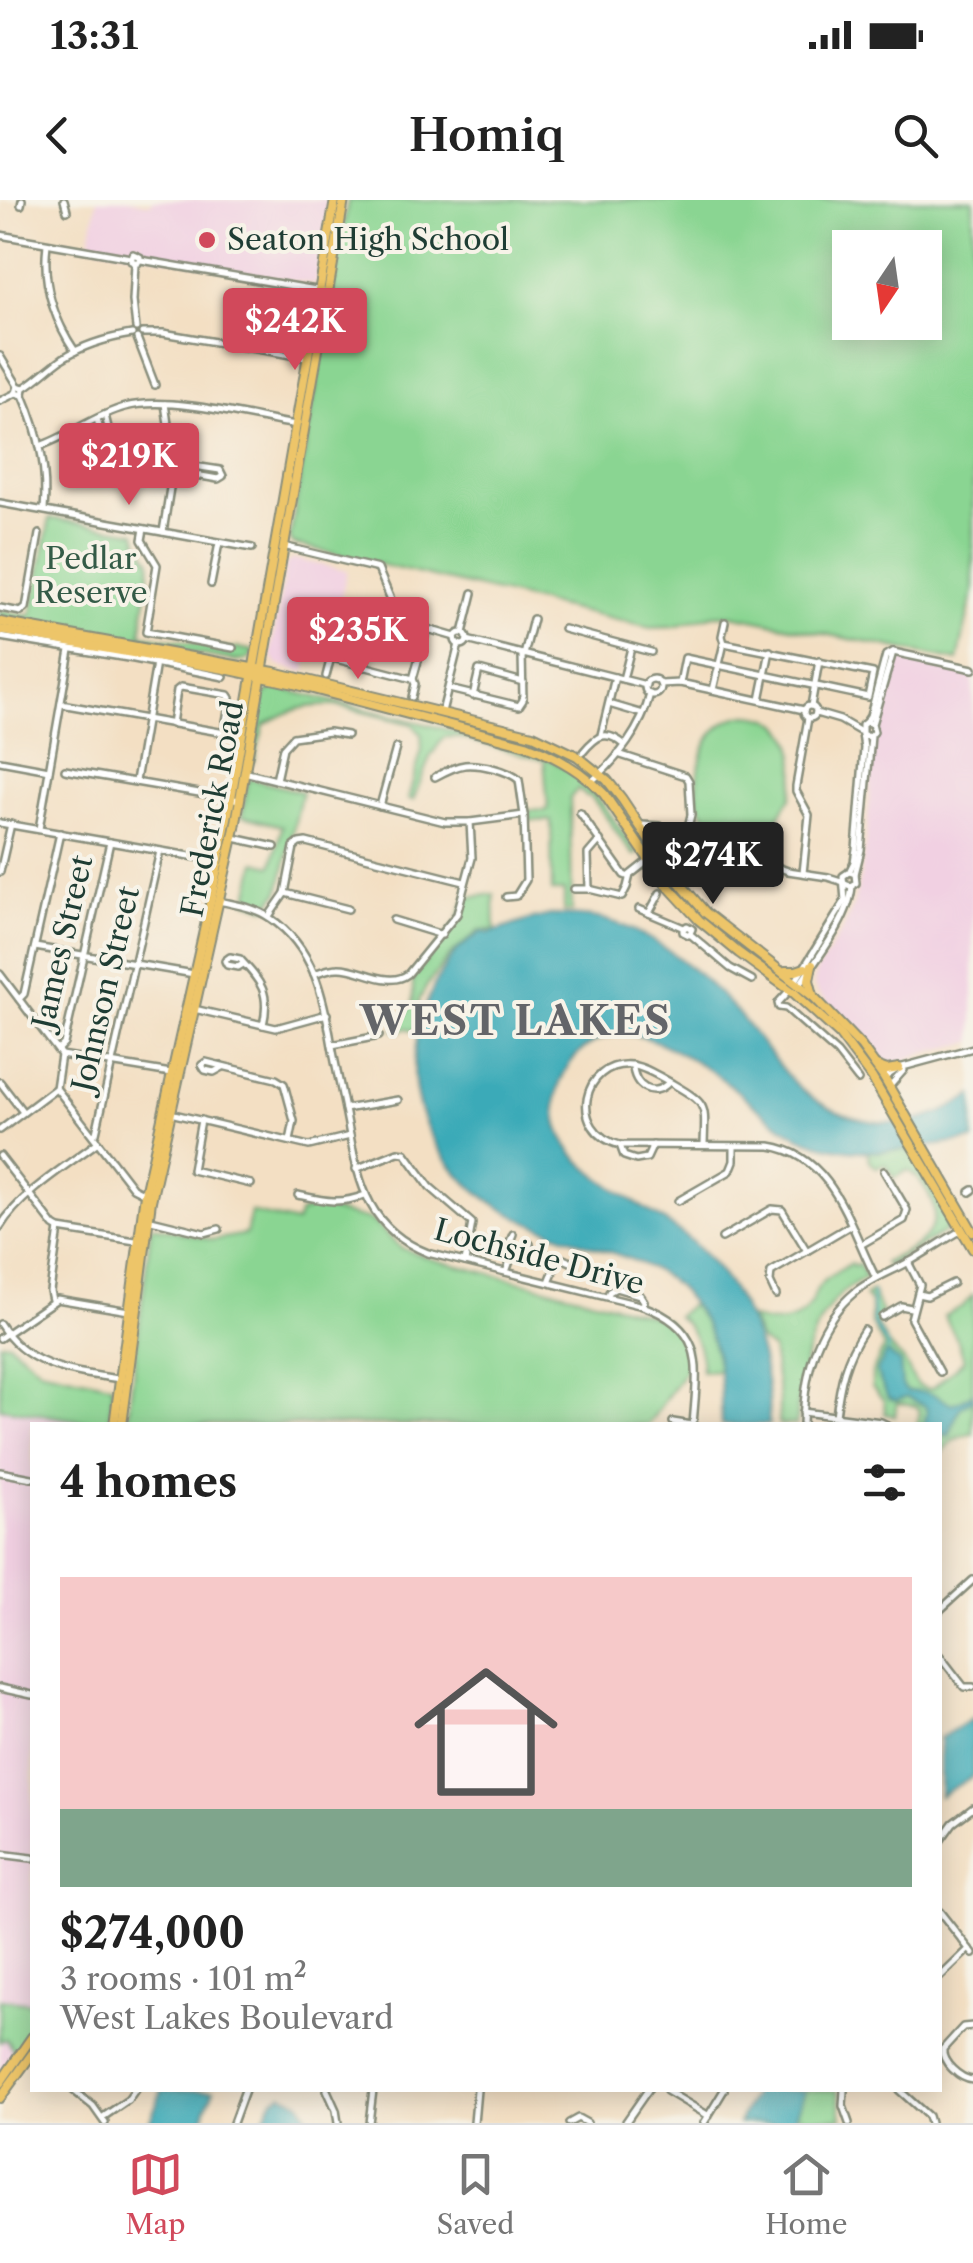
<!DOCTYPE html>
<html lang="en">
<head>
<meta charset="utf-8">
<style>
  :root { --surface:#fff; --page:#f2f2f2; --text:#222; --muted:#767676; --line:#e0e0e0; --accent:#d1495b }
  body { margin:0; font-family:"Libre Caslon Text",serif; background:var(--page); color:var(--text); height:100vh; display:flex; flex-direction:column; font-size:38px; white-space:nowrap }
  * { box-sizing:border-box; margin:0 }
  p { font-size:32px; color:var(--muted) }
  .icon { flex:none; width:55px; height:55px; fill:none; stroke:currentColor; stroke-width:2; stroke-linecap:round; stroke-linejoin:round }
  .map { position:relative; flex:1; overflow:hidden }
  .side { position:absolute; left:30px; top:1222px; width:912px; height:670px; display:flex; flex-direction:column; background:var(--surface); border-radius:0px; box-shadow:0 5px 25px #0003 }
  .side>* { flex:none }
  .needle { width:65px; rotate:193deg }
  .controls { position:absolute; left:832px; top:30px; display:grid; gap:20px }
  .controls a { display:grid; place-items:center; width:110px; height:110px; border-radius:0px; background:var(--surface); box-shadow:0 5px 25px #0003; font-size:50px }
  .price { position:absolute; translate:-50% -85px; padding:0 22px; border-radius:10px; background:var(--accent); color:#fff; font-size:32px; line-height:65px; filter:drop-shadow(0 2px 5px #0008) }
  .price::after { content:''; position:absolute; left:50%; top:60px; width:30px; height:22px; margin-left:-15px; background:inherit; clip-path:polygon(0 0,100% 0,50% 100%) }
  .price.active { background:#222; color:#fff }
  ul { padding:0; list-style:none }
  li { display:grid; align-content:center; gap:20px; height:530px; padding:0 30px }
  li span { display:grid; place-items:center; height:310px; border-radius:0px; color:#555 }
  li>.icon { margin-inline-start:auto }
  span .icon { width:180px; height:180px; fill:#fffc; stroke-width:1 }
  li b { font-size:42px }
  h2 { display:flex; justify-content:space-between; align-items:center; height:120px; padding:0 30px; font-size:42px }
  .status { display:flex; justify-content:space-between; align-items:center; height:70px; padding:0 50px; background:var(--surface); direction:ltr }
  .status svg { height:28px; fill:currentColor }
  header { display:flex; justify-content:space-between; align-items:center; height:130px; padding:0 30px; background:var(--surface); font-size:45px; font-weight:600 }
  .tabs { display:flex; justify-content:space-around; align-items:center; height:140px; border-top:2px solid var(--line); background:var(--surface); font-size:28px; color:var(--muted) }
  .tabs a { display:grid; justify-items:center; gap:5px }
  .tabs .active { color:var(--accent) }
  .map>svg:first-child { display:block }
</style>
</head>
<body>
<div class="status"><b>13:31</b><svg viewBox="0 0 49 12"><path d="M0 12V9h3v3zM5 12V6h3v6zM10 12V3h3v9zM15 12V0h3v12zM26 1h20v11H26zM47 4h2v5h-2z"/></svg></div>
<header><svg class="icon" aria-label="back" viewBox="0 0 24 24"><path d="M15 5l-7 7 7 7"/></svg>Homiq<svg class="icon" aria-label="search" viewBox="0 0 24 24"><circle cx="10" cy="10" r="6"/><path d="M15 15l6 6"/></svg></header>
<div class="map">
<svg width="973" height="1923" viewBox="0 0 973 1923">
  <rect width="100%" height="100%" fill="#f7f3e8"/>
  <filter id="ink" filterUnits="userSpaceOnUse"><feTurbulence type="fractalNoise" baseFrequency=".01" numOctaves="2"/><feDisplacementMap in="SourceGraphic" scale="20" xChannelSelector="R" yChannelSelector="G"/><feConvolveMatrix kernelMatrix="1 2 1 2 8 2 1 2 1" color-interpolation-filters="sRGB"/></filter>
  <filter id="wash" filterUnits="userSpaceOnUse"><feTurbulence type="fractalNoise" baseFrequency=".0048" numOctaves="4" result="noise"/><feDisplacementMap in="SourceGraphic" scale="40" xChannelSelector="R" yChannelSelector="G"/><feGaussianBlur stdDeviation="2.25" result="paint"/><feColorMatrix in="noise" values="0 0 0 0 0 0 0 0 0 0 0 0 0 0 0 0 0 1.4 0 .05"/><feComposite in="paint" operator="in"/></filter>
  <g filter="url(#wash)">
    <rect width="100%" height="100%" fill="#f3dfc3"/>
    <g fill="#f1d0e2">
      <polygon points="97,0 128,0 151,4 152,0 330,0 317,83 314,84 158,57 138,51 129,52 89,45"/>
      <polygon points="294,359 347,371 337,416 313,411 308,431 314,433 305,472 277,465 272,456 272,447 286,363"/>
      <polygon points="896,457 973,475 973,842 921,854 892,865 879,861 857,833 817,792 814,785 815,774 844,727 852,709 861,675 867,629 873,552 891,460"/>
      <polygon points="0,1208 104,1225 32,1225 32,1823 16,1855 0,1874"/>
    </g>
    <g fill="#8ad592" stroke="#548963" stroke-width="2.5" fill-rule="evenodd">
      <path d="M348,0H973V391L958,461L732,415H714L675,427L650,428L293,344L290,338ZM850,48H925V122H850Z"/>
      <path d="M262,85L276,88L267,145L246,141C250,122 256,107 259,87Z"/>
      <path d="M50,318L136,332L139,344L151,361L141,435L233,450L238,448L255,451C251,460 246,461 236,461L0,420V411L31,416Z"/>
      <path d="M271,489H283C335,502 388,515 441,528C485,540 542,547 577,576C602,598 619,628 638,654L634,655C617,637 607,615 590,596H586L578,589L570,598L572,711H564V691H552L551,621L529,620V610L545,611L548,609L544,560L458,537H444L430,557L413,600L408,599L422,549L421,534L412,524L338,506C306,504 291,509 264,525L254,562H251L263,497Z"/>
      <path d="M748,515C799,517 799,559 791,598C782,607 780,621 768,629C742,645 706,630 698,600C696,593 697,585 698,577C701,546 714,519 748,515Z"/>
      <polygon points="251,579 302,592 279,692 266,708 247,701 256,662 272,666 282,626 242,616 248,581"/>
      <polygon points="494,694 495,730 480,730 449,756 428,784 419,800 420,816 415,831 407,828 399,832 394,830 413,803 413,777 457,721 466,698"/>
      <path d="M908,949L950,1017L947,1029L943,1033L887,1066L884,1063C896,1056 914,1049 924,1038C946,1015 928,985 908,970L894,978L886,965H880L878,968L871,963L867,952Z"/>
      <polygon points="306,1005 371,1020 401,1048 431,1059 623,1107 667,1120 687,1146 690,1163 648,1225 127,1225 151,1027 154,1026 213,1040 246,1034 251,1012 296,1023 300,1012 305,1012"/>
      <path d="M851,1063L854,1067L859,1064L866,1077C857,1083 846,1088 839,1096C805,1131 800,1179 796,1225H779V1199L772,1149L760,1141L750,1118C769,1125 794,1126 808,1108C813,1101 814,1093 819,1086C826,1077 841,1070 851,1063Z"/>
      <path d="M872,1091L882,1113L879,1115L877,1124L888,1145L903,1159L917,1185L927,1189L933,1188L964,1160L958,1141L944,1116L963,1106L973,1095V1234C958,1235 948,1243 940,1256V1225H917L920,1211L916,1206L897,1203L895,1216L885,1214L884,1201L872,1187V1172L884,1147L871,1122V1103L865,1096Z"/>
      <path d="M691,1104L710,1130L720,1170L702,1171C701,1149 695,1129 677,1116Z"/>
      <polygon points="3,1142 9,1143 40,1169 110,1184 113,1187 109,1225 0,1208 0,1144"/>
      <polygon points="0,1799 32,1803 31,1826 16,1855 6,1839 0,1842"/>
      <polygon points="805,1890 838,1890 842,1918 806,1918 797,1914"/>
    </g>
    <g fill="#3baab8" stroke="#2d7476" stroke-width="2.5">
      <path d="M550,715C568,715 586,715 603,719C653,732 700,772 734,809C753,830 768,853 787,875C822,915 881,934 932,916C947,911 960,903 973,895V940C909,949 838,966 781,926C750,904 724,876 689,858C666,846 645,833 618,835C567,840 539,902 567,945C580,967 615,988 636,1003C655,1015 676,1027 692,1042C746,1093 770,1152 769,1225H721C722,1168 719,1128 676,1086C649,1061 613,1054 580,1042C554,1032 528,1024 504,1010C449,978 408,920 415,854C418,819 433,777 457,751C464,744 473,738 481,732L490,733L529,720Z"/>
      <path d="M887,1152L900,1163L902,1185L906,1191C912,1192 918,1191 924,1192C951,1197 944,1214 973,1193V1199L959,1209L949,1236L940,1233V1225H924L927,1212L925,1206L907,1197L896,1201L888,1198L876,1172Z"/>
      <polygon points="973,1518 973,1576 940,1596 940,1538"/>
      <polygon points="162,1890 214,1890 206,1908 203,1923 149,1923"/>
      <polygon points="756,1890 805,1890 793,1923 738,1923"/>
      <polygon points="283,1894 301,1903 311,1923 262,1923 272,1900"/>
    </g>
    <g fill="none" stroke-linecap="round" stroke-linejoin="round">
      <polyline stroke="#3baab8" stroke-width="2.5" points="872,1092 874,1124 887,1145 888,1152"/>
    </g>
  </g>
  <g filter="url(#ink)">
    <g fill="none" stroke-linecap="round" stroke-linejoin="round">
      <defs>
        <g id="minor">
          <polyline points="64,0 67,11"/>
          <polyline points="21,5 22,0"/>
          <polyline points="0,35 131,58"/>
          <path d="M47,44C42,84 53,118 75,151"/>
          <polygon points="133,54 140,57 138,63 131,61"/>
          <polyline points="141,60 328,92"/>
          <polyline points="135,64 133,101 136,128"/>
          <polyline points="142,133 163,133 308,158"/>
          <polyline points="137,138 155,185"/>
          <polyline points="0,156 18,186"/>
          <polygon points="18,186 24,188 23,195 16,193"/>
          <path d="M24,188C38,179 50,167 63,158C85,144 107,138 132,134"/>
          <path d="M23,195C39,232 48,270 44,310"/>
          <polyline points="0,201 16,193"/>
          <polyline points="97,219 109,263 114,266 116,261 105,215"/>
          <path d="M40,246C69,236 95,215 125,207C170,195 249,217 296,225"/>
          <polyline points="173,271 218,279 223,276 220,270 174,263"/>
          <polyline points="0,303 252,348"/>
          <polyline points="144,329 142,340 157,365 146,432 233,448"/>
          <polyline points="163,332 174,263 165,204"/>
          <polyline points="283,346 378,369 400,421 455,437"/>
          <polyline points="211,384 219,343"/>
          <polyline points="0,408 21,412 26,408 39,334"/>
          <polyline points="564,429 651,452"/>
          <polyline points="463,433 473,393"/>
          <circle cx="461" cy="439" r="6"/>
          <polyline points="0,437 134,459 224,477"/>
          <polyline points="467,440 646,485"/>
          <polyline points="370,442 420,455"/>
          <polyline points="893,452 973,469"/>
          <polyline points="524,455 533,419"/>
          <polyline points="332,458 413,479"/>
          <polyline points="364,467 377,418"/>
          <path d="M326,476L340,423L346,412C367,408 369,424 394,412"/>
          <polyline points="623,479 631,448"/>
          <circle cx="653" cy="487" r="8"/>
          <polyline points="680,483 685,458 868,497 873,473 724,443"/>
          <polyline points="660,484 680,483 804,510"/>
          <polyline points="449,489 519,506 523,500 522,454"/>
          <polyline points="713,490 724,443 722,436 725,422"/>
          <polyline points="473,496 479,470 523,482"/>
          <polyline points="412,497 415,484 413,479 427,429"/>
          <polyline points="760,500 770,451"/>
          <polyline points="61,504 242,536"/>
          <polyline points="609,504 643,514"/>
          <circle cx="810" cy="512" r="6"/>
          <polyline points="811,506 819,461"/>
          <polyline points="442,512 459,444"/>
          <polyline points="816,513 840,520 859,531"/>
          <polyline points="866,522 870,516 886,455 893,452"/>
          <polyline points="172,524 177,490 181,487 228,495 230,498 224,533"/>
          <polyline points="872,524 866,522 862,525 862,534 869,537 874,532 872,524 893,452"/>
          <polyline points="601,535 615,477"/>
          <path d="M583,552C597,535 606,529 625,545"/>
          <polyline points="618,554 686,576 689,581 691,615 686,635"/>
          <polyline points="0,561 49,570"/>
          <polyline points="65,570 240,600"/>
          <polyline points="244,572 445,622 470,622 524,615"/>
          <path d="M435,577C444,572 456,566 465,565C481,564 508,570 519,580L524,615L526,680L516,696L506,697"/>
          <polyline points="276,580 283,548 293,537 329,532 347,535"/>
          <polyline points="136,581 156,463"/>
          <path d="M592,581C618,559 642,528 650,494"/>
          <polyline points="380,606 396,548"/>
          <polyline points="580,613 624,675 629,677"/>
          <polyline points="0,623 219,661"/>
          <polyline points="641,625 660,626 788,671 828,677 844,682"/>
          <polyline points="39,629 70,450"/>
          <polyline points="234,638 275,647"/>
          <polyline points="0,672 11,624"/>
          <polyline points="849,672 854,662 856,649 864,548 862,534"/>
          <polyline points="803,673 809,615 796,591 796,586 808,518"/>
          <polyline points="855,674 861,650 871,536"/>
          <polyline points="574,689 589,689 622,697 627,687 630,675 649,660"/>
          <polyline points="589,689 588,654 600,640"/>
          <polyline points="285,693 348,709"/>
          <path d="M219,701C236,705 255,707 270,718C314,747 324,798 332,846C337,874 344,902 349,930C359,986 370,1030 428,1053L643,1106C708,1130 697,1168 693,1225"/>
          <polyline points="639,709 684,728"/>
          <polyline points="649,713 660,693"/>
          <polyline points="269,716 285,693 294,647 299,643 306,642 464,682"/>
          <polyline points="393,720 442,735"/>
          <polygon points="687,726 692,729 689,735 683,732 683,729"/>
          <polyline points="690,734 730,768 752,780"/>
          <polyline points="35,747 194,774"/>
          <path d="M226,760L230,757L240,759C260,781 271,792 263,825"/>
          <polyline points="225,761 227,765 238,767 243,764"/>
          <polyline points="0,774 61,855 56,888 133,988 145,994"/>
          <path d="M314,774C322,771 330,768 338,768C360,767 388,789 408,774L457,714L472,658L470,622"/>
          <polyline points="795,782 845,701 843,676 849,672 855,674 856,683 850,686 845,684"/>
          <path d="M800,784C818,757 850,718 852,686"/>
          <polyline points="789,791 778,803 779,807 786,808 837,853 858,880"/>
          <polyline points="19,799 24,794 60,633"/>
          <polyline points="194,809 276,828 327,814"/>
          <polyline points="332,845 379,836"/>
          <polyline points="58,850 64,844 110,642"/>
          <polyline points="61,855 171,873"/>
          <polyline points="202,865 206,862 214,864 276,879 284,884 294,921 290,941"/>
          <polyline points="202,865 205,870 214,872 223,867"/>
          <path d="M633,865C633,887 654,899 669,882"/>
          <polyline points="884,878 899,868 973,848"/>
          <polyline points="0,882 23,912"/>
          <polyline points="889,887 904,870"/>
          <polyline points="345,909 398,900"/>
          <polyline points="170,913 309,946 350,936"/>
          <polyline points="201,920 192,970 251,984"/>
          <polyline points="0,930 56,888"/>
          <polyline points="93,935 96,933 160,651"/>
          <polyline points="620,945 624,956 636,960 647,958 653,945"/>
          <path d="M704,945C705,905 709,905 673,884C661,877 645,867 631,865C582,861 567,931 620,945L770,946C835,956 850,1029 876,1078"/>
          <polyline points="0,956 54,1026 59,1029 142,1042"/>
          <polyline points="356,969 398,952 405,953 430,987 472,1023 465,1062"/>
          <polyline points="970,992 973,990"/>
          <path d="M298,995C325,1001 339,1005 365,995"/>
          <polyline points="678,1001 730,971 734,961 734,946"/>
          <polyline points="147,1019 204,1033 219,1029"/>
          <path d="M0,1027C21,993 66,966 98,942"/>
          <polyline points="722,1038 772,1009 782,1010 807,1051"/>
          <polyline points="862,1044 904,1020 907,1010 884,971"/>
          <polyline points="513,1053 527,1050 530,1044"/>
          <polyline points="538,1053 559,1057 575,1064"/>
          <polyline points="908,1062 920,1085 911,1119 940,1172"/>
          <polyline points="506,1072 513,1053 507,1049 513,1034"/>
          <polyline points="549,1082 559,1057"/>
          <polyline points="918,1094 927,1096 953,1083"/>
          <polyline points="776,1095 770,1082 771,1072 851,1025"/>
          <polyline points="608,1097 609,1092 616,1088 640,1095 644,1101 643,1106"/>
          <polyline points="52,1100 50,1091 59,1029"/>
          <polyline points="882,1117 901,1106 911,1108"/>
          <path d="M0,1124C27,1168 73,1172 119,1179"/>
          <polyline points="0,1138 57,1099 129,1111"/>
          <polyline points="803,1212 881,1222 887,1225"/>
          <path d="M836,1216C840,1183 845,1158 864,1130"/>
          <polyline points="673,1222 692,1225"/>
          <path d="M803,1225C804,1176 815,1125 855,1092C871,1079 891,1072 909,1062C927,1052 944,1040 962,1030"/>
          <polyline points="0,1272 32,1278"/>
          <polyline points="940,1410 973,1380"/>
          <polyline points="940,1456 964,1487 973,1487"/>
          <polyline points="0,1488 32,1495"/>
          <polyline points="940,1641 953,1623 973,1608"/>
          <polyline points="0,1654 32,1658"/>
          <polyline points="940,1712 973,1754"/>
          <polyline points="940,1777 969,1749"/>
          <path d="M973,1826L963,1827L943,1849C941,1862 960,1879 973,1880"/>
          <polyline points="73,1890 93,1906 105,1923"/>
          <polyline points="327,1890 336,1910 338,1923"/>
          <polyline points="844,1890 843,1906 849,1923"/>
          <polyline points="899,1890 928,1916 930,1923"/>
          <polyline points="667,1891 709,1916"/>
          <polyline points="103,1917 128,1900 135,1890"/>
          <polyline points="233,1923 245,1890"/>
          <polyline points="369,1923 373,1890"/>
          <polyline points="474,1923 477,1890"/>
          <polyline points="569,1923 578,1918 587,1923"/>
          <polyline points="625,1923 648,1890"/>
          <polyline points="704,1923 724,1890"/>
        </g>
        <g id="major">
          <polyline points="0,422 274,472 533,535 577,556 607,580 622,599 672,674 706,713 814,797 861,846 884,878 973,1032"/>
          <path d="M0,430L225,469L290,483L526,545C556,556 582,571 604,594L665,683L699,720L739,753L794,793L839,834L872,878L973,1049"/>
          <polyline points="812,765 809,780 813,795"/>
          <polyline points="785,771 796,771 805,768"/>
          <polyline points="876,866 887,870 899,868"/>
          <polyline points="114,1225 145,994 211,699 231,598 335,0"/>
          <polyline points="122,1225 151,1001 235,628 344,0"/>
          <polyline points="0,1883 32,1837"/>
          <polyline points="0,1898 32,1854"/>
        </g>
      </defs>
      <use href="#minor" stroke="#898e7c" stroke-width="10"/>
      <use href="#major" stroke="#898e7c" stroke-width="12"/>
      <use href="#minor" stroke="#fff" stroke-width="5"/>
      <use href="#major" stroke="#edc569" stroke-width="8"/>
    </g>
  </g>
  <circle fill="#d1495b" stroke="#f7f3e8" stroke-width="4" cx="207" cy="40" r="10"/>
  <g text-anchor="middle" stroke-width="8" stroke-linejoin="round" paint-order="stroke">
    <g font-size="30" fill="#1f3d34" stroke="#f7f3e8" text-anchor="start">
      <text x="227" y="50">Seaton High School</text>
    </g>
    <g font-size="30" fill="#345b47" stroke="#f7f3e8">
      <text x="91" y="369">Pedlar<tspan x="91" dy="34">Reserve</tspan></text>
    </g>
    <g font-size="30" fill="#1f3d34" stroke="#f7f3e8">
      <text transform="translate(213 609) rotate(-79)" y="10">Frederick Road</text>
      <text transform="translate(63 742) rotate(-77)" y="10">James Street</text>
      <text transform="translate(106 789) rotate(-77)" y="10">Johnson Street</text>
      <text transform="translate(539 1057) rotate(15)" y="10">Lochside Drive</text>
    </g>
    <g font-size="40" font-weight="bold" letter-spacing="2.5" fill="#636569" stroke="#f7f3e8">
      <text x="516" y="835">WEST LAKES</text>
    </g>
  </g>
</svg>
<div class="controls">
<a><svg class="needle" viewBox="-14 -14 28 28"><path d="M0-13l5 13h-10z" fill="#e53935"/><path d="M0 13l5-13h-10z" fill="#767676"/></svg></a>
</div>
<b class="price" style="left:295px;top:173px">$242K</b>
<b class="price" style="left:129px;top:308px">$219K</b>
<b class="price" style="left:358px;top:482px">$235K</b>
<b class="price active" style="left:713px;top:707px">$274K</b>
<section class="side">
<h2>4 homes<svg class="icon" aria-label="filters" viewBox="0 0 24 24"><path d="M4 7h16M4 17h16"/><circle cx="9" cy="7" r="2"/><circle cx="15" cy="17" r="2"/></svg></h2>
<ul>
<li><span style="background:linear-gradient(#f6c9c9 75%,#7fa58c 0)"><svg class="icon" aria-label="home" viewBox="0 0 24 24"><path d="M3 11l9-7 9 7M6 9v11h12V9"/></svg></span><div><b>$274,000</b><p>3 rooms · 101 m²</p><p>West Lakes Boulevard</p></div></li>
</ul>
</section>
</div>
<nav class="tabs">
<a class="active"><svg class="icon" aria-label="map" viewBox="0 0 24 24"><path d="M3 6l6-2 6 2 6-2v14l-6 2-6-2-6 2zM9 4v14M15 6v14"/></svg>Map</a>
<a><svg class="icon" aria-label="saved" viewBox="0 0 24 24"><path d="M7 4h10v16l-5-4-5 4z"/></svg>Saved</a>
<a><svg class="icon" aria-label="home" viewBox="0 0 24 24"><path d="M3 11l9-7 9 7M6 9v11h12V9"/></svg>Home</a>
</nav>
</body>
</html>
